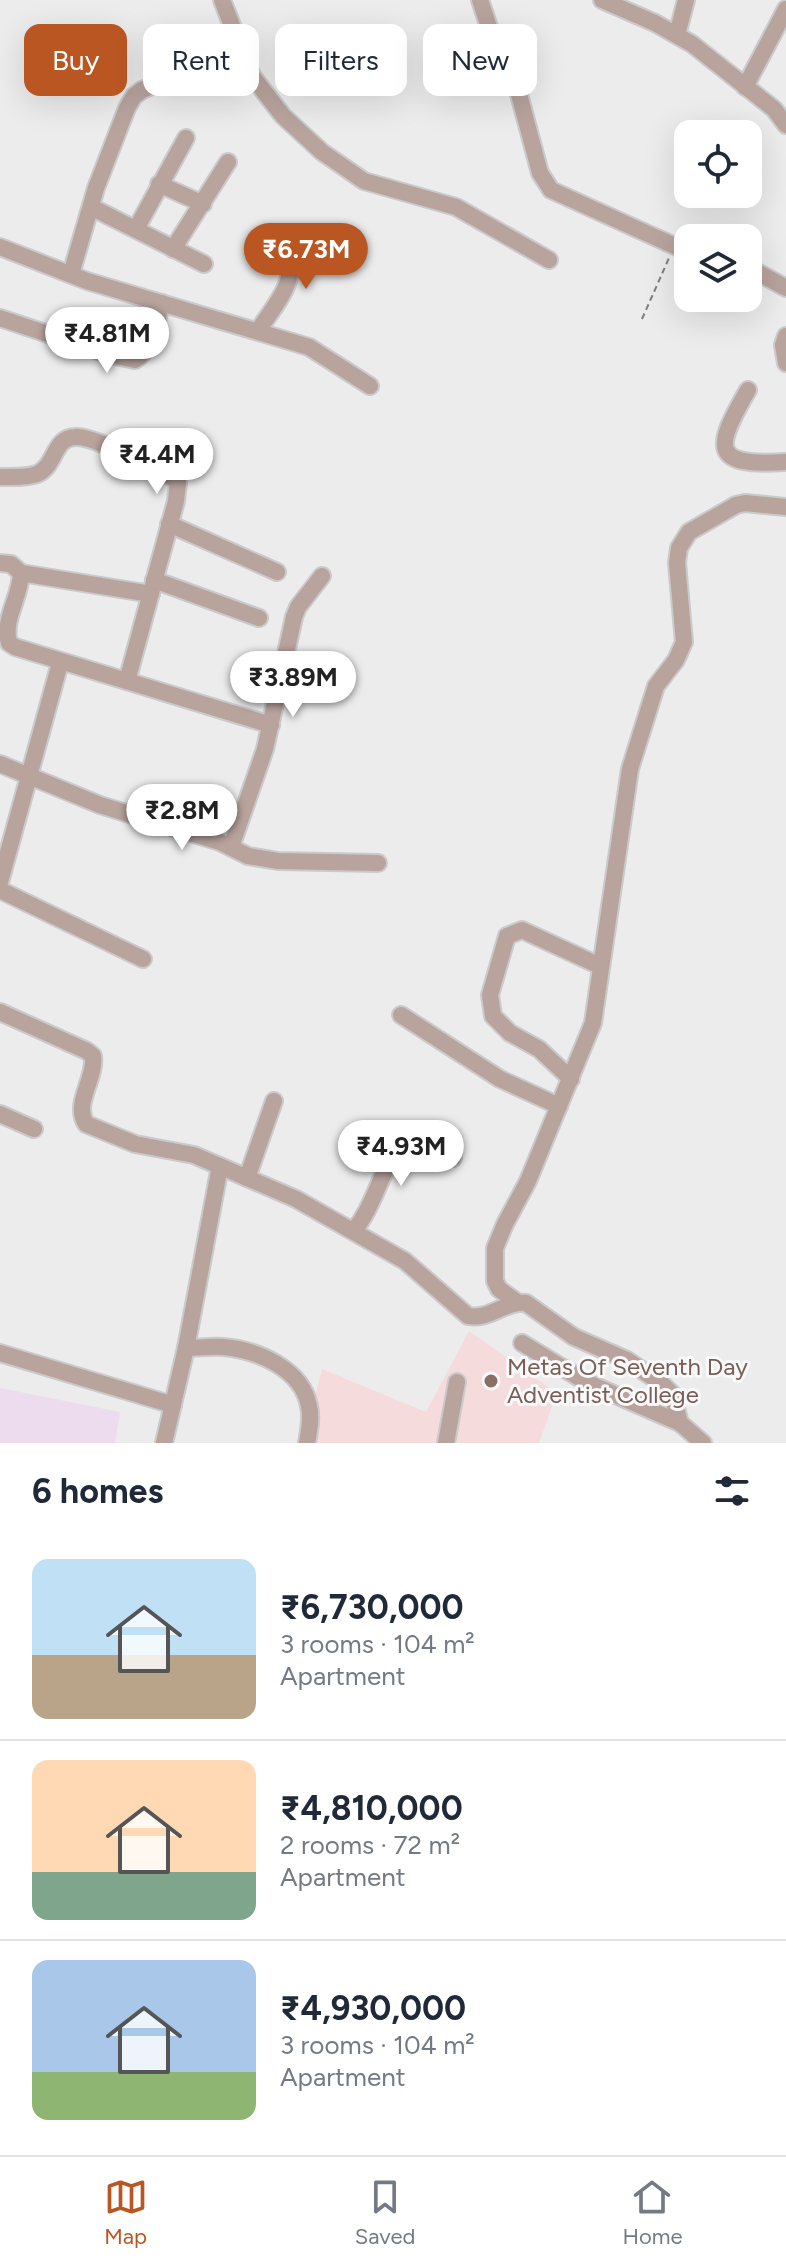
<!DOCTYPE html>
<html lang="en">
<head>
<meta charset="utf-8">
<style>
  :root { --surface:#fff; --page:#f6f6f7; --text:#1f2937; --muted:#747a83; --line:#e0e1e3; --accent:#ba5622 }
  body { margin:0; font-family:Figtree,sans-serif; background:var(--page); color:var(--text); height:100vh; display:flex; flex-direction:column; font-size:30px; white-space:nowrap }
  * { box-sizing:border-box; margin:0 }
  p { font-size:26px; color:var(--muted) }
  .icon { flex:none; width:44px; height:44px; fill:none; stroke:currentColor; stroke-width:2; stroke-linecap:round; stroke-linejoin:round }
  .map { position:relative; height:1443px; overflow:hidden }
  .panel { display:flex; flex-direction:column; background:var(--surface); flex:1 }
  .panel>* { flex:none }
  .banner { position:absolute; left:24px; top:24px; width:738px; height:72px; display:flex; gap:16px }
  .tools { position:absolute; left:674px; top:120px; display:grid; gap:16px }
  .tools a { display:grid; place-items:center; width:88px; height:88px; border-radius:16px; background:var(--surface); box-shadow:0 8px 32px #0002; font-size:40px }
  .price { position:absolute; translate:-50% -68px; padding:0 18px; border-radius:28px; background:#fff; color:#222; font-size:26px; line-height:52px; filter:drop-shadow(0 2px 4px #0008) }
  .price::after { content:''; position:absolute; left:50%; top:48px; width:24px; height:18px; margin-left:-12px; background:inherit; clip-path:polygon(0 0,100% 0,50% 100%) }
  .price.active { background:var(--accent); color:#fff }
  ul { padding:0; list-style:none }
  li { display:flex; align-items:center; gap:24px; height:200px; padding:0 32px }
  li+li { border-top:2px solid var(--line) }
  li span { display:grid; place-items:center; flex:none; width:224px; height:160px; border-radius:16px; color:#555 }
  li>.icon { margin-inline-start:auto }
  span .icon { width:96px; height:96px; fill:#fffc; stroke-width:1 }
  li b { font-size:34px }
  h2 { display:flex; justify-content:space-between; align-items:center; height:96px; padding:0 32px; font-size:34px }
  .pill { padding:0 28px; border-radius:16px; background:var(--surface); box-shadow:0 8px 32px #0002; font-size:28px; line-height:72px }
  .pill.active { background:var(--accent); color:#fff }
  .menu { display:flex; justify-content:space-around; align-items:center; height:112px; border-top:2px solid var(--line); background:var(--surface); font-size:22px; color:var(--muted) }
  .menu a { display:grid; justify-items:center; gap:4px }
  .menu .active { color:var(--accent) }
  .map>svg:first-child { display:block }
</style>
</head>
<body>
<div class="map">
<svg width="786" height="1443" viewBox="0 0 786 1443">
  <rect width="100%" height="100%" fill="#ececed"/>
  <polygon fill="#f6dbdd" points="469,1331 557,1393 539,1443 303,1443 322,1369 426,1412"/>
  <polygon fill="#ecdcee" points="0,1388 120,1412 115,1443 0,1443"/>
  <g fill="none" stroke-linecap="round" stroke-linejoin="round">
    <defs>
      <g id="minor">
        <polyline points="222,0 252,76 283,116 322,152 364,181 456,207 549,260"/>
        <polyline points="480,0 493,39 516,83 540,173 551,190 688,252"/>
        <polyline points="602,0 655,23 692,44 774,109 786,125"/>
        <polyline points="677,35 686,0"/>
        <polyline points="745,87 786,9"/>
        <polyline points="159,184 203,204"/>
        <polyline points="91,207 204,264"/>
        <polyline points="136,229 186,138"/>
        <polyline points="0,247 87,281 309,347 370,386"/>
        <polyline points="173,249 228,162"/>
        <polyline points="748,267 786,288"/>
        <polyline points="71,274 96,188 127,108 134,96 142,90 218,59 229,51 238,39"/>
        <path d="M0,318L111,355L135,360C153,349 156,321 162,303"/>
        <path d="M258,331C274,305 304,277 282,248"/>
        <polyline points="786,336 783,345 786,363"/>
        <path d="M748,390C715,447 709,467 786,462"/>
        <path d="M0,477C12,477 26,478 37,474C56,466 53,438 75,437C95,435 151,468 172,477L178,483L176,501L127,681"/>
        <polyline points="169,524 277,572"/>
        <path d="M0,563L11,564L21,573C21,596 2,620 9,643L15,647L271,725"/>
        <polyline points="21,573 151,594"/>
        <polyline points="154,580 259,618"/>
        <polyline points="0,764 100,805 220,842 248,856 278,861 378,863"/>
        <polyline points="231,847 265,749 294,617 298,607 322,576"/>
        <polyline points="0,882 60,663"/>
        <polyline points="0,890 143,959"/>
        <path d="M0,1012L87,1051L93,1056C96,1079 73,1103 86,1124L135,1144L194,1155L296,1199L405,1261L468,1316C490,1320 504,1301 526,1303L574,1337L627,1360L661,1383L672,1394L680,1423L703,1443"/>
        <polyline points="401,1015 500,1079 559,1106"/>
        <polyline points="571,1079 539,1049 510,1033 493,1016 490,995 507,936 522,930 600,966"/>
        <polyline points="0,1114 34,1129"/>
        <polyline points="247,1178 274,1101"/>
        <path d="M354,1230C375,1207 385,1156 405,1140L419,1141L453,1158"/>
        <polyline points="517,1302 499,1289 495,1281 495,1248 505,1224 528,1181 593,1023 630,769 656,686 676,660 684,642 677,563 679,548 689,532 736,505 745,503 786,507"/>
        <polyline points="522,1343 586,1382 680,1423"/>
        <path d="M186,1348C198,1348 211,1346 223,1347C258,1350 302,1369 309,1406C312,1418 309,1431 307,1443"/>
        <polyline points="0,1353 173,1405"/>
        <polyline points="164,1443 186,1348 220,1166"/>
        <polyline points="446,1443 457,1382"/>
      </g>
    </defs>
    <use href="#minor" stroke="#cacacb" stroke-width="20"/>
    <polyline stroke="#7e7e7f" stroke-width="2" stroke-dasharray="6 4" stroke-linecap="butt" points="642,319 669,258"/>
    <use href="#minor" stroke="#b8a39d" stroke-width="16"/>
  </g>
  <circle fill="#8d6e63" stroke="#f9f9fb" stroke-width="3" cx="491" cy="1381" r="8"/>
  <g text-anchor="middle" stroke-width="6" stroke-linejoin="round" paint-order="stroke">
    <g font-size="24" fill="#785e54" stroke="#f9f9fb" text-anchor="start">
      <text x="507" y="1375">Metas Of Seventh Day<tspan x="507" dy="28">Adventist College</tspan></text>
    </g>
  </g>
</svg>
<div class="tools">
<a><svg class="icon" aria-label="locate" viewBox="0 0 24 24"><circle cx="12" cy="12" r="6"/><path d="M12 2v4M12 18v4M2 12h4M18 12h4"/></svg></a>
<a><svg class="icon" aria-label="layers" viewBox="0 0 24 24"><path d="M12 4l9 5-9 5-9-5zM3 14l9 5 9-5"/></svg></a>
</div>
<b class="price active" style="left:306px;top:291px">₹6.73M</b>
<b class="price" style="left:107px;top:375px">₹4.81M</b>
<b class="price" style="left:157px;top:496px">₹4.4M</b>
<b class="price" style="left:293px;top:719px">₹3.89M</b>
<b class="price" style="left:182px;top:852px">₹2.8M</b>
<b class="price" style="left:401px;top:1188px">₹4.93M</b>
<div class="banner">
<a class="pill active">Buy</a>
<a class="pill">Rent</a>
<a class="pill">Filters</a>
<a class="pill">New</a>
</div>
</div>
<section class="panel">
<h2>6 homes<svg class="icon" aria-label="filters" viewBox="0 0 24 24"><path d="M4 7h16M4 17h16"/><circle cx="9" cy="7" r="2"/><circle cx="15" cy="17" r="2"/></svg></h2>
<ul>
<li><span style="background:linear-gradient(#bfe0f5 60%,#b9a48a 0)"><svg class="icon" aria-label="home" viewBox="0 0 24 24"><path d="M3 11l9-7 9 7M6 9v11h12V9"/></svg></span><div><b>₹6,730,000</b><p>3 rooms · 104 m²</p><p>Apartment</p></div></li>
<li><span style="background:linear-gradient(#ffd9b3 70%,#7fa58c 0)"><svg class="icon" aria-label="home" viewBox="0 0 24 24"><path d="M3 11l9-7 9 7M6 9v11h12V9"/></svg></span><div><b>₹4,810,000</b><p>2 rooms · 72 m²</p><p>Apartment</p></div></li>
<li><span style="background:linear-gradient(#a9c7e8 70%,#8fb573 0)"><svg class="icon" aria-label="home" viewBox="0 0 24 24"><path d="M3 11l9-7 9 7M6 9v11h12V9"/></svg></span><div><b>₹4,930,000</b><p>3 rooms · 104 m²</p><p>Apartment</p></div></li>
</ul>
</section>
<nav class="menu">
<a class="active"><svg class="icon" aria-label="map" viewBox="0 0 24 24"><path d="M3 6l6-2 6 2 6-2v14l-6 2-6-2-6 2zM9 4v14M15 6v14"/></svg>Map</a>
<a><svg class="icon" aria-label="saved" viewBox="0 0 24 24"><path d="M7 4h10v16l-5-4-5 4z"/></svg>Saved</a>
<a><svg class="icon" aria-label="home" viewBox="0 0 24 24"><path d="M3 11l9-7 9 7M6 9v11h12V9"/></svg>Home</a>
</nav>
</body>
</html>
